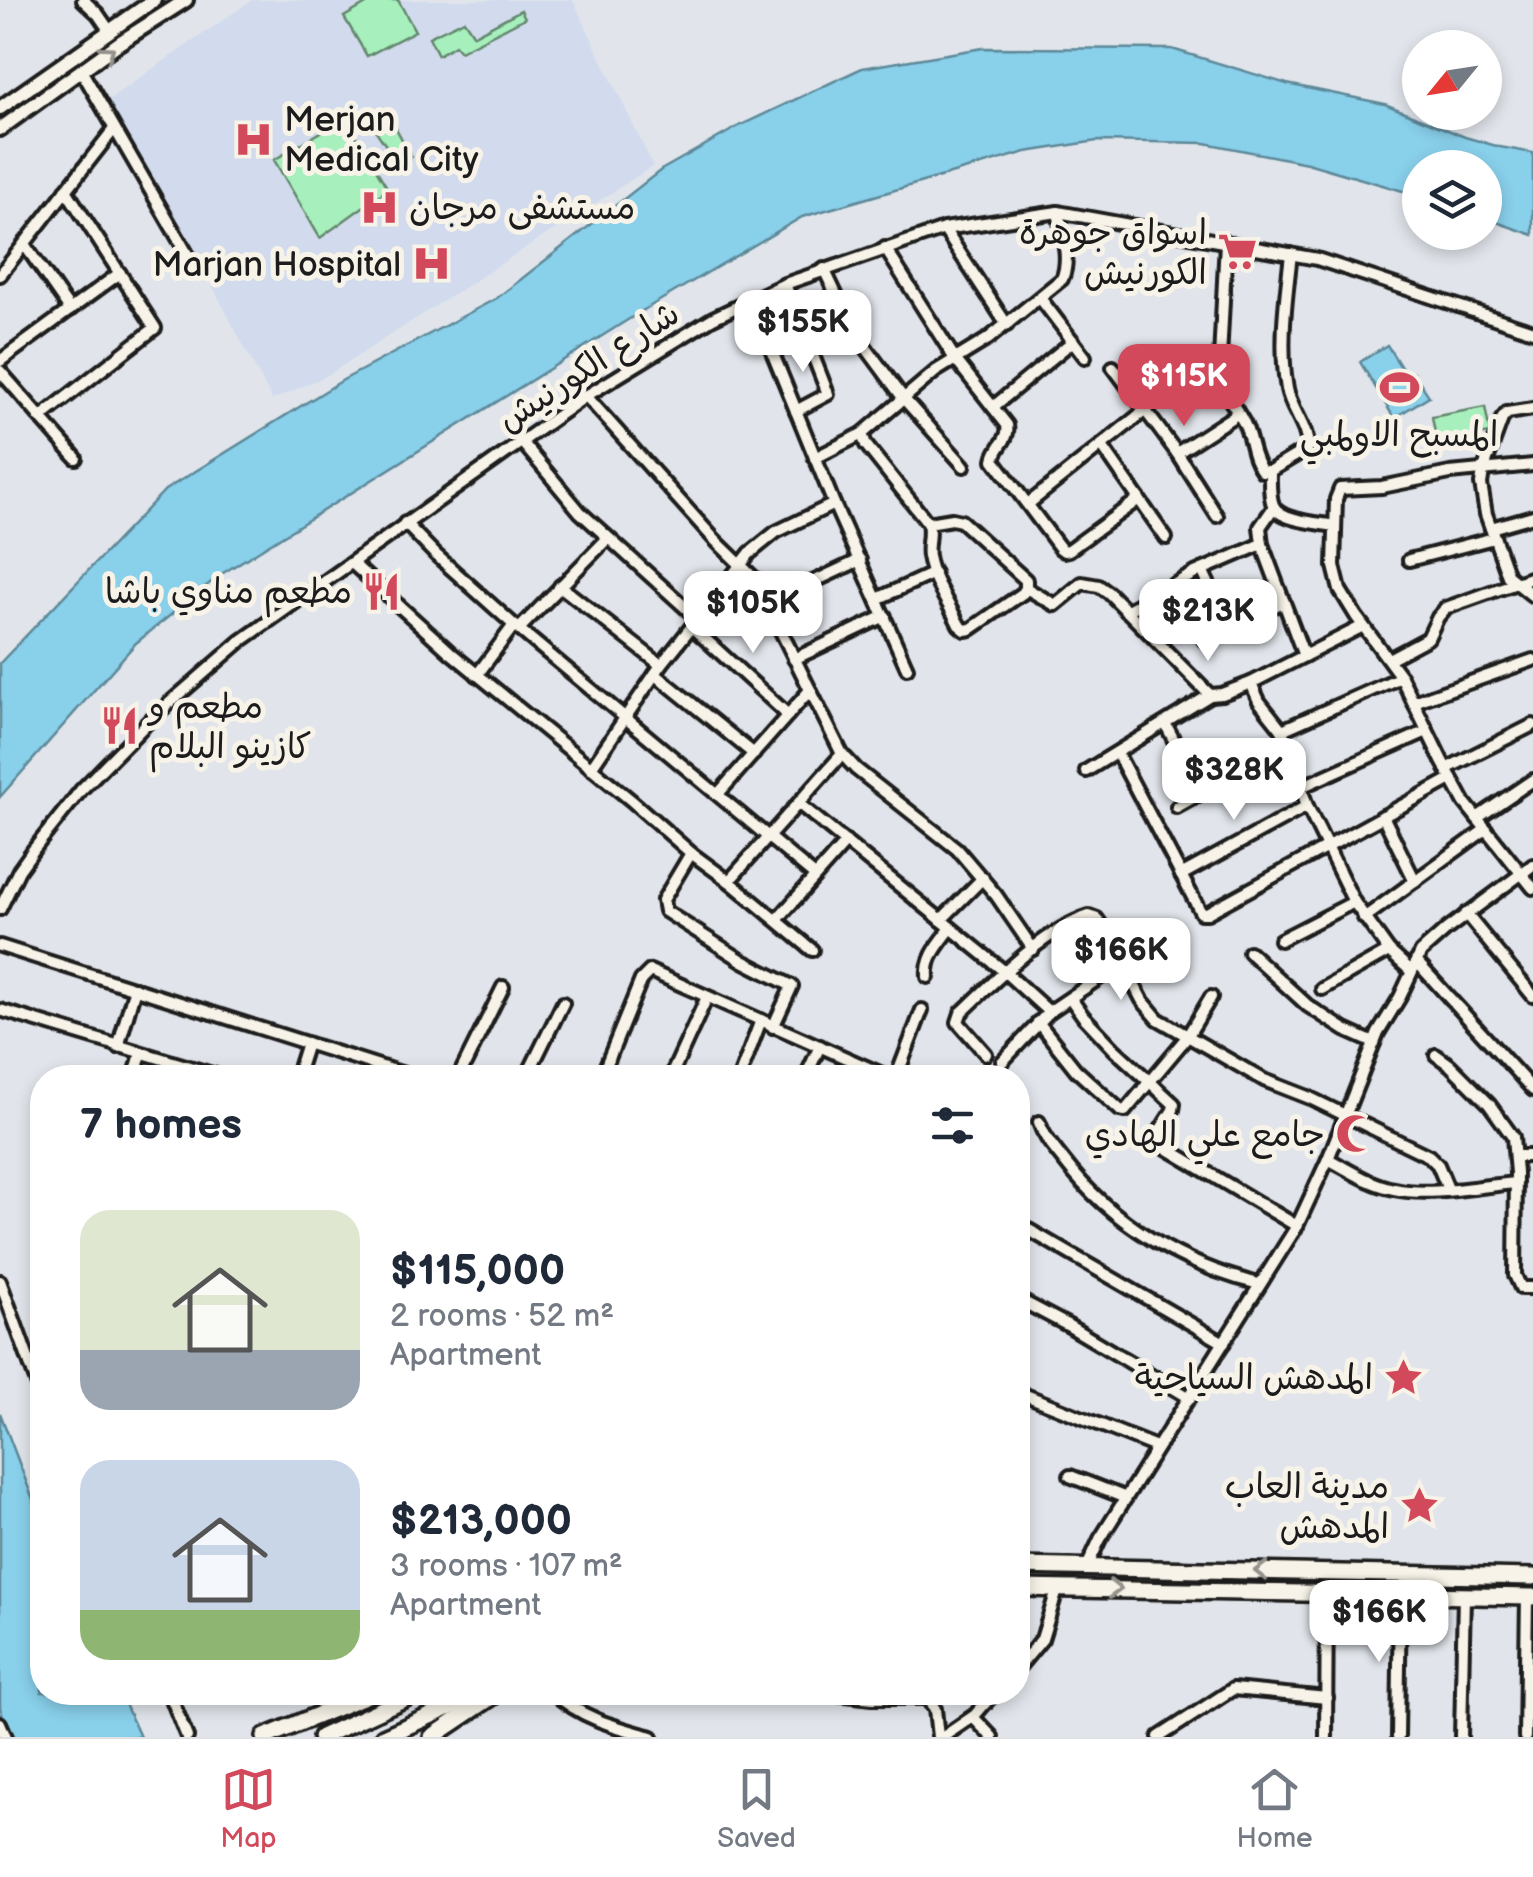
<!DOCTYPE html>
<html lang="en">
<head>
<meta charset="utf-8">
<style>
  :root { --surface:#fff; --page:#f2f2f3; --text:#1f2937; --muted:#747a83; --line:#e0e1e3; --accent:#d1495b }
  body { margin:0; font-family:"Balsamiq Sans","Playpen Sans Arabic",sans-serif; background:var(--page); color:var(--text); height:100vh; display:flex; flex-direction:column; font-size:38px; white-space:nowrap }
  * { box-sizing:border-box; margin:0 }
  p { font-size:32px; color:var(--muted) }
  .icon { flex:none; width:55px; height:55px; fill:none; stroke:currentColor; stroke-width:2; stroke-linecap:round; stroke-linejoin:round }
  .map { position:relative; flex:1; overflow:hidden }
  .sheet { position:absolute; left:30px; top:1065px; width:1000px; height:640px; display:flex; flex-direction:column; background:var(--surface); border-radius:40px; box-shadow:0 5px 15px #0003 }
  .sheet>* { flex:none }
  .needle { width:65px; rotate:240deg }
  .buttons { position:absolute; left:1402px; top:30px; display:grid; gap:20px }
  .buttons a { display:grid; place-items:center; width:100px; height:100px; border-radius:50%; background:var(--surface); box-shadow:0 5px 15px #0003; font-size:50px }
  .price { position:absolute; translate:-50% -85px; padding:0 22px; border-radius:20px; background:#fff; color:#222; font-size:32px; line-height:65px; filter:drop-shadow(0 2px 5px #0008) }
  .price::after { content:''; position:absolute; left:50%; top:60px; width:30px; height:22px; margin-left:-15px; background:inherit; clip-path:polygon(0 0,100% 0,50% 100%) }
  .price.current { background:var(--accent); color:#fff }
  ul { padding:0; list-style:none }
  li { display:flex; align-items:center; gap:30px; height:250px; padding:0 50px }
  li span { display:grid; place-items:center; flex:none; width:280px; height:200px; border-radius:30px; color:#555 }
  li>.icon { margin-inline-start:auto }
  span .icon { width:120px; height:120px; fill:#fffc; stroke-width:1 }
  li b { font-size:42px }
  h2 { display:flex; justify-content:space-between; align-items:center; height:120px; padding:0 50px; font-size:42px }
  .tab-bar { display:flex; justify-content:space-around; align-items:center; height:140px; border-top:2px solid var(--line); background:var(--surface); font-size:28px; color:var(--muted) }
  .tab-bar a { display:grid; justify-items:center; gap:5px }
  .tab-bar .current { color:var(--accent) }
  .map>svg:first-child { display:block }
</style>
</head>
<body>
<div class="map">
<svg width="1533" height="1737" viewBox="0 0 1533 1737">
  <rect width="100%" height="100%" fill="#e1e5eb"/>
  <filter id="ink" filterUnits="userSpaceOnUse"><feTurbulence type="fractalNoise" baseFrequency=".01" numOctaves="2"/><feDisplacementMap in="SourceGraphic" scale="20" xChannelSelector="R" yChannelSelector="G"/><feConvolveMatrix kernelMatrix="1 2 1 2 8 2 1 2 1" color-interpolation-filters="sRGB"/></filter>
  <g filter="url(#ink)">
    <polygon fill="#d1dbed" points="252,0 573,0 653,166 330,374 272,400 193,249 108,100"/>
    <g fill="#a7f0bd" stroke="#62866c" stroke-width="2.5">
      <polygon points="373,0 398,0 415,31 367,56 344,17"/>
      <polygon points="521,10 525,18 460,51 455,45 438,55 429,37 464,20 474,35"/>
      <polygon points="385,108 411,156 407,170 395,159 365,115"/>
      <polygon points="345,118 388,189 320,238 274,160"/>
      <polygon points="1485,407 1490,433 1437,443 1432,417"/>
    </g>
    <g fill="#89d0eb" stroke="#5d8898" stroke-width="2.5">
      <polygon points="983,48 1172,49 1287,84 1385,104 1465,137 1500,147 1533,153 1533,235 1485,218 1485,168 1420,168 1420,196 1307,163 1205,143 1097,141 1026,152 802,217 642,311 220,575 136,643 0,797 0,663 165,490 343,380 497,298 661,170 739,126 862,68"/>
      <polygon points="1387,345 1407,377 1414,373 1429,396 1394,418 1360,362"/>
      <polygon points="0,1413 42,1523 42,1692 120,1693 140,1737 11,1737 0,1708"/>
    </g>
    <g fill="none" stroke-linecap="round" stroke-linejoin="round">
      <defs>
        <g id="minor">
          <polyline points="83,0 98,14 109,30"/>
          <polyline points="81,70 197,271"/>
          <polyline points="944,229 1007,325"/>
          <path d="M1226,242L1219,378C1225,395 1236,408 1244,423C1252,439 1251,457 1262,471H1270"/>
          <polyline points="24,244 70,310"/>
          <path d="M885,248L955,359L1007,425C1010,440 996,446 994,460L1060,548L1064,551L1069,550L1139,499"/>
          <polyline points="824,269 853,330 904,399 964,466"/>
          <polyline points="0,275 114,129"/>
          <polyline points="785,284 828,394 796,411"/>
          <polyline points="1040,298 1085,357"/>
          <polyline points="773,354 834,504 907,668"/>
          <polyline points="0,361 120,273"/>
          <polyline points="1113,367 1177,453 1217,516"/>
          <polyline points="0,371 76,458"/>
          <polyline points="586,396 715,540 755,579 842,754 856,769 957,849 996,895 1033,949"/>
          <polyline points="993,407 1073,341"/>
          <polyline points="1533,409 1507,413 1502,419 1483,471 1481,484 1486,514 1508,576 1533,596"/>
          <polyline points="40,418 155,328 66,190"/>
          <polyline points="521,441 580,512 698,619"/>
          <polyline points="1102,446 1166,538"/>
          <polyline points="1177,453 1237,414"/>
          <polyline points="815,458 862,434"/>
          <polyline points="1533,465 1450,473 1382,487 1340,489 1336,499 1334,566 1340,590 1356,616 1401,677 1442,761 1465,803 1533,888"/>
          <path d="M1270,471L1308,448C1308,427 1291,410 1287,389C1279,346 1286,297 1291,254"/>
          <path d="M1270,471C1270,481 1269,495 1273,505C1279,521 1320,523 1335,526"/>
          <polyline points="1028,504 1188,376"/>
          <polyline points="1274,507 1260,527 1262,544 1304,656"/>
          <polyline points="405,523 436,555 514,625 815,876"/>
          <path d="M928,523L952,519L961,521L1026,580V588L1023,593L971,629L965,630L959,625C949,604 932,580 928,556C926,545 931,535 928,523L866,445L862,434L936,371L988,339L1062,279C1071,258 1062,234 1058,212"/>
          <polyline points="1491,528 1533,516"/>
          <polyline points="1409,560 1494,538"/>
          <polyline points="352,563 451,653 632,801 691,853 729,881 812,950"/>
          <polyline points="1202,570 1228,625"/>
          <polyline points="560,586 661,665"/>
          <polyline points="1026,588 1055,605 1082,583 1099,586 1109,593 1210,695 1222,694 1251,683 1363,626"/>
          <polyline points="877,599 934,573"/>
          <polyline points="768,603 860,560"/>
          <polyline points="1126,611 1197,572 1262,544"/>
          <polyline points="692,627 788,715"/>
          <polyline points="519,629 608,538"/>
          <polyline points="1204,640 1228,625 1284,602"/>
          <polyline points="794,659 885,616"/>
          <polyline points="1389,659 1428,638 1438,617 1446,608 1533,577"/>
          <polyline points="655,674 754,754"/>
          <polyline points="477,675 514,625"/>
          <polyline points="1251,683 1259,701 1282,730 1307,806 1354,902 1389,951 1411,971"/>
          <polyline points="1414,702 1533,660"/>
          <polyline points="1165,723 1202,794"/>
          <polyline points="1282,730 1401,677"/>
          <polyline points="1117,753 1198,907 1201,913 1207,913 1451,779"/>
          <polyline points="591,768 661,665 750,553 776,532 834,504"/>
          <polyline points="1446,769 1533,725"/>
          <polyline points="1086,771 1210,695"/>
          <polyline points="1301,787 1427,731"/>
          <polyline points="718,794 810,690"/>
          <polyline points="799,804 1005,972 1049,1012"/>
          <polyline points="1177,807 1288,745"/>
          <polyline points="1383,816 1415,881"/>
          <polyline points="1477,818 1533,780"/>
          <polyline points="691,853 663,900 665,911 743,961 792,986 773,1027"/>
          <polyline points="1181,875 1307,806"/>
          <polyline points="729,881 842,754"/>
          <polyline points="0,909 19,870 34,849 81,790 151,719 241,641 586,396 713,318 785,284 944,229 1058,212 1317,259 1533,331"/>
          <polyline points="1466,914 1533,996"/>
          <polyline points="1364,918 1486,829"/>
          <polyline points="777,920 846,842"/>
          <polyline points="941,920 983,878"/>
          <polyline points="1280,940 1354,902"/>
          <polyline points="0,946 417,1078"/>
          <polyline points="1249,952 1308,1006 1345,1030 1374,1043"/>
          <polyline points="1416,961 1533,1090"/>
          <path d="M928,977C926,957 940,943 951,928"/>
          <polyline points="1322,989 1389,951"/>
          <polyline points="1071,999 1083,1016 1115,1050 1174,1104 1173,1110 1156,1137 1158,1143 1297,1226"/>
          <polyline points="0,1010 226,1078"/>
          <polyline points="1038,1022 1076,1070 1120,1110 1125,1111 1187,1037 1211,997"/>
          <polyline points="118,1047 135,988"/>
          <path d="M986,1054L958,1022L961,1013C996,980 1043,931 1089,916L1097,919L1108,935L1142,1000L1158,1019L1264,1080L1310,1098L1429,1156L1438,1165L1448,1189"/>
          <polyline points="1436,1055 1450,1065 1489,1104 1513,1137 1516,1173 1515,1275 1521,1288 1533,1288"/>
          <polyline points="1002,1062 1049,1012 1123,962"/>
          <polyline points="134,1078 141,1054"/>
          <polyline points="296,1078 307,1043"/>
          <polyline points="458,1078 503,987"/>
          <polyline points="526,1078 563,1003"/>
          <polyline points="601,1078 641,980 650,971 891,1078"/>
          <polyline points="670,1078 707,997"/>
          <polyline points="739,1078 761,1020"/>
          <polyline points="805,1078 820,1046"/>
          <polyline points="896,1078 922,1010"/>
          <path d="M1039,1122C1044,1138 1054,1148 1064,1161C1111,1223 1184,1266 1259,1284"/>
          <polyline points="1515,1156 1533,1156"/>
          <path d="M1328,1159C1349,1170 1371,1185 1394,1189C1431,1197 1478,1186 1516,1183"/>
          <polyline points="1029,1230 1224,1343"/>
          <polyline points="0,1281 42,1397"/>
          <polyline points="1018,1299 1069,1326 1190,1398"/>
          <polyline points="1018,1392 1156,1447"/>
          <polyline points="1070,1476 1126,1498"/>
          <polyline points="1087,1567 1100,1539 1297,1226 1328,1159 1378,1033 1400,997 1421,952 1447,929 1533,865"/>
          <polyline points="1018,1668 1042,1639 1058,1587"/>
          <polyline points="169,1692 187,1737"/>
          <polyline points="321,1692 329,1711"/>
          <path d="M553,1692C580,1718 616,1727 652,1737"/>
          <polyline points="818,1692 873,1698 928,1698"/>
          <polyline points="923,1693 935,1709 938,1737"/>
          <polyline points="973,1717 992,1737"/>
          <polyline points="0,1723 6,1737"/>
          <polyline points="943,1737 975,1715 995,1692"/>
          <polyline points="1159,1737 1233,1689 1327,1698"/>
          <polyline points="1326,1737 1327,1593"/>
          <polyline points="1398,1737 1400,1594"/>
          <polyline points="1461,1737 1464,1595"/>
          <polyline points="1525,1737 1527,1596"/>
        </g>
        <g id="major">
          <polyline points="0,108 154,0"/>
          <polyline points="0,129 119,43 186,0"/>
        </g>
        <g id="highway">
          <polyline points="1018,1566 1533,1577"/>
          <polyline points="1018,1588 1533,1597"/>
          <polyline points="265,1737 374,1692"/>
          <polyline points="321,1737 419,1692"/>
          <polyline points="383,1737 484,1692"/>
          <polyline points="432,1737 499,1692"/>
        </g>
      </defs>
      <use href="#minor" stroke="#1c1c1c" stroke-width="18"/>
      <use href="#major" stroke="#1c1c1c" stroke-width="20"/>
      <use href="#highway" stroke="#1c1c1c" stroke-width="22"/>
      <use href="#minor" stroke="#f7f3e8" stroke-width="10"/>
      <use href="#major" stroke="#f7f3e8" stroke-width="12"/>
      <use href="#highway" stroke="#f7f3e8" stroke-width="15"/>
    </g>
    <defs><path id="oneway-chevron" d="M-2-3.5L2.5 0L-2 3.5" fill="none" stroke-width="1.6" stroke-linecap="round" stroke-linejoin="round" transform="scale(2.5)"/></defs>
    <g stroke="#94928c">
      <use href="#oneway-chevron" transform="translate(108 52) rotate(-35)"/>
      <use href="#oneway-chevron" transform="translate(1261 1571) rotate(-179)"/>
      <use href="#oneway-chevron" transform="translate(1115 1589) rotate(1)"/>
    </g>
  </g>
  <defs>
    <symbol id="hospital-bare" viewBox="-9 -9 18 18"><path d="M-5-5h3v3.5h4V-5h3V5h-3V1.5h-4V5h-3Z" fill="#d1495b" stroke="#f7f3e8" stroke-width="2.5" paint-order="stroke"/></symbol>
    <symbol id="supermarket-bare" viewBox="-9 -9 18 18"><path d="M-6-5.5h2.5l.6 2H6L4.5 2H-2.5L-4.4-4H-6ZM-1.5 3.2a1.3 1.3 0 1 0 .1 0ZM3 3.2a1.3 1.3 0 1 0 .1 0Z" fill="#d1495b" stroke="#f7f3e8" stroke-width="2.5" paint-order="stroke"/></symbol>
    <symbol id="stadium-bare" viewBox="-9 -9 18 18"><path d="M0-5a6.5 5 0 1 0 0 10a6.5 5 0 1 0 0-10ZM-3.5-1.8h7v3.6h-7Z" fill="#d1495b" stroke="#f7f3e8" stroke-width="2.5" paint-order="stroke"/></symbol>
    <symbol id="restaurant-bare" viewBox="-9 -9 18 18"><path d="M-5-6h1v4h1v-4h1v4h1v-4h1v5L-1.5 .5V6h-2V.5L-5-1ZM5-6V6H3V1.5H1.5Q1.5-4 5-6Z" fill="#d1495b" stroke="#f7f3e8" stroke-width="2.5" paint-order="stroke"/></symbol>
    <symbol id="mosque-bare" viewBox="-9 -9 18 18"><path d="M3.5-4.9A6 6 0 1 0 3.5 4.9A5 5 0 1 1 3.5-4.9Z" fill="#d1495b" stroke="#f7f3e8" stroke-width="2.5" paint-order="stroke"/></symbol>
    <symbol id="sight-bare" viewBox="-9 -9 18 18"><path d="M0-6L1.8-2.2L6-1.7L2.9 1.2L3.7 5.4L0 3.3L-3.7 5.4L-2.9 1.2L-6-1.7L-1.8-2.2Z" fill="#d1495b" stroke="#f7f3e8" stroke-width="2.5" paint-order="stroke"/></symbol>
  </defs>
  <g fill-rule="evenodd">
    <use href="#hospital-bare" x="226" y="112" width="55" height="55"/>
    <use href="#hospital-bare" x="352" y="180" width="55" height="55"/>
    <use href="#supermarket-bare" x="1210" y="224" width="55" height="55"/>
    <use href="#hospital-bare" x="404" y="236" width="55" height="55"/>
    <use href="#stadium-bare" x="1372" y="360" width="55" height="55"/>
    <use href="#restaurant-bare" x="354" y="564" width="55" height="55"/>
    <use href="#restaurant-bare" x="92" y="698" width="55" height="55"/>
    <use href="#mosque-bare" x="1328" y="1106" width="55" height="55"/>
    <use href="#sight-bare" x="1376" y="1350" width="55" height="55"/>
    <use href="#sight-bare" x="1392" y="1478" width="55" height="55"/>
  </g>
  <g text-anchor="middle" stroke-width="10" stroke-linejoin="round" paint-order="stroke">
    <g font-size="35" fill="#1c1c1c" stroke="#f7f3e8" text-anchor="end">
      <text x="284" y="131" text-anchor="start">Merjan<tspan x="284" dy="40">Medical City</tspan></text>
      <text x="409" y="219" text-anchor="start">مستشفى مرجان</text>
      <text x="1207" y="244">اسواق جوهرة<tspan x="1207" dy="40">الكورنيش</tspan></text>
      <text x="401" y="276">Marjan Hospital</text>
      <text x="1399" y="446" text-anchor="middle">المسبح الاولمبي</text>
      <text x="352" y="603">مطعم مناوي باشا</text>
      <text x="149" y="718" text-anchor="start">مطعم و<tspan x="149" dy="40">كازينو البلام</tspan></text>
      <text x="1325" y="1146">جامع علي الهادي</text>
      <text x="1373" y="1389">المدهش السياحية</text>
      <text x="1389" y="1498">مدينة العاب<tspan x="1389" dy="40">المدهش</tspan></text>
    </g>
    <g font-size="35" fill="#1c1c1c" stroke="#f7f3e8">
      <text transform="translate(588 366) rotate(-33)" y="12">شارع الكورنيش</text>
    </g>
  </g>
</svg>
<div class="buttons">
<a><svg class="needle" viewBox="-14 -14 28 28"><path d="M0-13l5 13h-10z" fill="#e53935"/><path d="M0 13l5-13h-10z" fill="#747a83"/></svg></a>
<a><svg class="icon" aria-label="layers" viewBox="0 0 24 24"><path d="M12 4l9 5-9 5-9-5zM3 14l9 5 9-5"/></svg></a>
</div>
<b class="price" style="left:803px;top:375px">$155K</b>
<b class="price current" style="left:1184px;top:429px">$115K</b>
<b class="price" style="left:753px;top:656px">$105K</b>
<b class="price" style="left:1208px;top:664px">$213K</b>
<b class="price" style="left:1234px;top:823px">$328K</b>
<b class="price" style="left:1121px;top:1003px">$166K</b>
<b class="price" style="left:1379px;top:1665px">$166K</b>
<section class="sheet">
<h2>7 homes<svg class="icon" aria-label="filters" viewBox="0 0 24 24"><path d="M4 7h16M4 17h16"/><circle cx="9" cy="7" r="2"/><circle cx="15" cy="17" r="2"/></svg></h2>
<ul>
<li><span style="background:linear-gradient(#dfe7d0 70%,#9aa5b1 0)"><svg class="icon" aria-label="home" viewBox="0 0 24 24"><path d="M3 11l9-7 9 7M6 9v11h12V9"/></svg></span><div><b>$115,000</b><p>2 rooms · 52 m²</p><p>Apartment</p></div></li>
<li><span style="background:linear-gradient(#c9d6e8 75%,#8fb573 0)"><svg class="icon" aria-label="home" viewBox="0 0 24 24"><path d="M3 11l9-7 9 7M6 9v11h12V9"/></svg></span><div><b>$213,000</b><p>3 rooms · 107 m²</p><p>Apartment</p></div></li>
</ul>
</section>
</div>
<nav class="tab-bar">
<a class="current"><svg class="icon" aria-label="map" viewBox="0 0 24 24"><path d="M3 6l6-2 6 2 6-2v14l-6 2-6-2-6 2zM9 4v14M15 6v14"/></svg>Map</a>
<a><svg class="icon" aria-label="saved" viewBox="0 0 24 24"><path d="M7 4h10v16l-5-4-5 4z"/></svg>Saved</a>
<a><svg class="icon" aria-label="home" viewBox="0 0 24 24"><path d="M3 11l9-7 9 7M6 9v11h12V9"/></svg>Home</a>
</nav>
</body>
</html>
